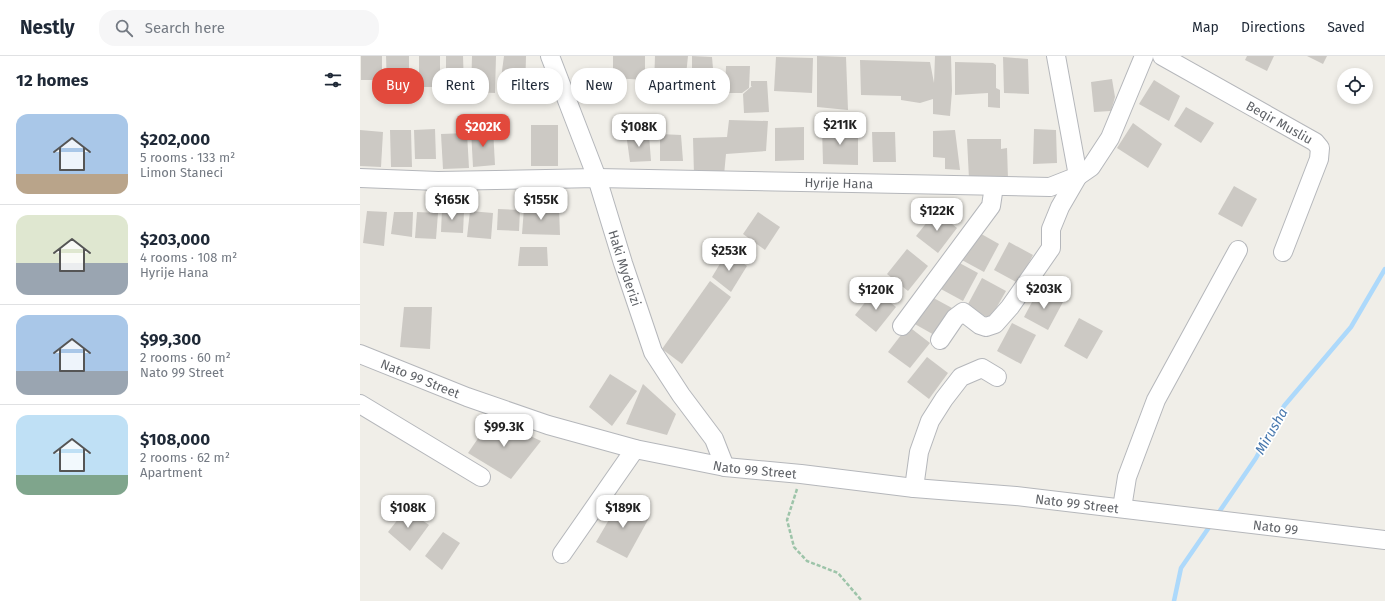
<!DOCTYPE html>
<html lang="en">
<head>
<meta charset="utf-8">
<style>
  :root { --surface:#fff; --page:#f6f6f7; --text:#1f2937; --muted:#747a83; --line:#e0e1e3; --accent:#e2493c }
  body { margin:0; font-family:"Fira Sans",sans-serif; background:var(--page); color:var(--text); height:100vh; display:flex; flex-direction:column; font-size:15px; white-space:nowrap }
  * { box-sizing:border-box; margin:0 }
  p { font-size:13px; color:var(--muted) }
  .icon { flex:none; width:22px; height:22px; fill:none; stroke:currentColor; stroke-width:2; stroke-linecap:round; stroke-linejoin:round }
  .map { position:relative; flex:1; overflow:hidden }
  .panel { display:flex; flex-direction:column; background:var(--surface); width:360px }
  .panel>* { flex:none }
  .guide { position:absolute; left:12px; top:12px; width:380px; height:36px; display:flex; gap:8px }
  .fabs { position:absolute; left:977px; top:12px; display:grid; gap:8px }
  .fabs a { display:grid; place-items:center; width:36px; height:36px; border-radius:50%; background:var(--surface); box-shadow:0 2px 6px #0003; font-size:20px }
  .price { position:absolute; translate:-50% -34px; padding:0 9px; border-radius:8px; background:#fff; color:#222; font-size:13px; line-height:26px; filter:drop-shadow(0 1px 2px #0008) }
  .price::after { content:''; position:absolute; left:50%; top:24px; width:12px; height:9px; margin-left:-6px; background:inherit; clip-path:polygon(0 0,100% 0,50% 100%) }
  .price.current { background:var(--accent); color:#fff }
  ul { padding:0; list-style:none }
  li { display:flex; align-items:center; gap:12px; height:100px; padding:0 16px }
  li+li { border-top:1px solid var(--line) }
  li span { display:grid; place-items:center; flex:none; width:112px; height:80px; border-radius:12px; color:#555 }
  li>.icon { margin-inline-start:auto }
  span .icon { width:48px; height:48px; fill:#fffc; stroke-width:1 }
  li b { font-size:17px }
  h2 { display:flex; justify-content:space-between; align-items:center; height:48px; padding:0 16px; font-size:17px }
  .pill { padding:0 14px; border-radius:16px; background:var(--surface); box-shadow:0 2px 6px #0003; font-size:14px; line-height:36px }
  .pill.current { background:var(--accent); color:#fff }
  header { display:flex; align-items:center; gap:24px; box-sizing:border-box; height:56px; padding:0 20px; background:var(--surface); border-bottom:1px solid var(--line) }
  header strong { font-size:19px }
  nav { display:flex; gap:22px; margin-inline-start:auto; font-size:14px }
  .search { width:280px; height:36px; background:var(--page); display:flex; align-items:center; gap:10px; box-sizing:border-box; padding:0 14px; border-radius:16px; color:var(--muted); font-size:15px }
  main { display:flex; flex:1; min-height:0 }
  .map>svg:first-child { display:block }
</style>
</head>
<body>
<header>
<strong>Nestly</strong>
<div class="search"><svg class="icon" aria-label="search" viewBox="0 0 24 24"><circle cx="10" cy="10" r="6"/><path d="M15 15l6 6"/></svg>Search here</div>
<nav><a>Map</a><a>Directions</a><a>Saved</a></nav>
</header>
<main>
<section class="panel">
<h2>12 homes<svg class="icon" aria-label="filters" viewBox="0 0 24 24"><path d="M4 7h16M4 17h16"/><circle cx="9" cy="7" r="2"/><circle cx="15" cy="17" r="2"/></svg></h2>
<ul>
<li><span style="background:linear-gradient(#a9c7e8 75%,#b9a48a 0)"><svg class="icon" aria-label="home" viewBox="0 0 24 24"><path d="M3 11l9-7 9 7M6 9v11h12V9"/></svg></span><div><b>$202,000</b><p>5 rooms · 133 m²</p><p>Limon Staneci</p></div></li>
<li><span style="background:linear-gradient(#dfe7d0 60%,#9aa5b1 0)"><svg class="icon" aria-label="home" viewBox="0 0 24 24"><path d="M3 11l9-7 9 7M6 9v11h12V9"/></svg></span><div><b>$203,000</b><p>4 rooms · 108 m²</p><p>Hyrije Hana</p></div></li>
<li><span style="background:linear-gradient(#a9c7e8 70%,#9aa5b1 0)"><svg class="icon" aria-label="home" viewBox="0 0 24 24"><path d="M3 11l9-7 9 7M6 9v11h12V9"/></svg></span><div><b>$99,300</b><p>2 rooms · 60 m²</p><p>Nato 99 Street</p></div></li>
<li><span style="background:linear-gradient(#bfe0f5 75%,#7fa58c 0)"><svg class="icon" aria-label="home" viewBox="0 0 24 24"><path d="M3 11l9-7 9 7M6 9v11h12V9"/></svg></span><div><b>$108,000</b><p>2 rooms · 62 m²</p><p>Apartment</p></div></li>
</ul>
</section>
<div class="map">
<svg width="1025" height="545" viewBox="0 0 1025 545">
  <rect width="100%" height="100%" fill="#f0eee8"/>
  <g fill="none" stroke-linecap="round" stroke-linejoin="round">
    <g stroke="#add9fb" stroke-width="4.5">
      <polyline points="857,459 896,402 924,350 991,271 1025,213"/>
      <polyline points="814,545 821,512 852,467"/>
    </g>
  </g>
  <g fill="#ccc9c4">
    <rect x="1" y="0" width="21" height="24"/>
    <polygon points="26,0 49,0 49,31 27,31"/>
    <rect x="59" y="0" width="21" height="31"/>
    <polygon points="86,0 103,0 104,31 86,31"/>
    <polygon points="112,0 136,0 135,37 111,36"/>
    <polygon points="144,0 166,0 165,39 139,37"/>
    <polygon points="253,0 285,0 285,24 253,22"/>
    <polygon points="295,0 328,0 325,29 294,29"/>
    <polygon points="332,0 352,1 355,35 332,35"/>
    <polygon points="457,0 486,1 488,54 457,51"/>
    <polygon points="575,0 591,0 592,35 590,60 573,58 573,43 560,47 541,44 541,40 501,39 500,4 570,6 574,27"/>
    <polygon points="887,0 914,0 907,15 885,4"/>
    <polygon points="947,0 967,0 963,8"/>
    <polygon points="416,1 453,2 452,37 414,35"/>
    <polygon points="643,1 668,3 669,38 644,37"/>
    <polygon points="595,6 633,7 636,9 636,32 640,34 640,52 628,51 628,37 595,39"/>
    <polygon points="366,10 390,10 389,32 382,37 365,37"/>
    <polygon points="752,23 755,41 751,55 734,56 731,26"/>
    <polygon points="794,24 820,40 809,65 779,48"/>
    <polygon points="391,25 407,25 409,56 384,57 383,38 392,30 391,30"/>
    <polygon points="826,51 854,67 841,87 814,70"/>
    <polygon points="369,64 408,65 406,95 366,98 364,119 334,119 333,82 367,81"/>
    <polygon points="773,67 802,88 788,112 757,92"/>
    <rect x="171" y="69" width="27" height="41"/>
    <polygon points="444,71 444,104 415,105 415,72"/>
    <polygon points="462,71 498,71 498,109 463,108"/>
    <polygon points="75,73 76,103 55,103 54,74"/>
    <polygon points="133,73 135,109 113,111 111,74"/>
    <polygon points="674,73 696,74 697,107 673,108"/>
    <polygon points="0,74 23,76 21,111 0,110"/>
    <polygon points="30,74 51,74 52,111 31,111"/>
    <polygon points="595,74 600,114 585,113 585,102 573,101 573,75"/>
    <polygon points="512,76 535,76 536,106 513,106"/>
    <polygon points="107,77 109,112 83,113 81,78"/>
    <polygon points="266,77 289,79 291,105 270,106"/>
    <polygon points="300,78 321,79 323,105 300,105"/>
    <polygon points="607,83 641,83 641,93 647,92 648,123 609,123"/>
    <polygon points="874,130 897,143 882,171 858,158"/>
    <polygon points="164,152 199,152 200,179 162,178"/>
    <polygon points="82,153 104,155 103,177 81,176"/>
    <polygon points="138,153 160,154 159,175 137,174"/>
    <polygon points="7,155 27,156 24,190 3,187"/>
    <polygon points="110,155 133,157 131,183 107,181"/>
    <polygon points="576,155 597,172 578,197 556,180"/>
    <polygon points="34,156 53,156 52,181 31,178"/>
    <polygon points="57,156 78,157 76,183 55,182"/>
    <polygon points="398,156 420,171 405,194 383,178"/>
    <polygon points="616,175 639,188 624,216 600,203"/>
    <polygon points="649,186 673,199 658,227 634,214"/>
    <polygon points="160,191 187,191 188,210 158,210"/>
    <polygon points="547,193 568,210 548,235 527,218"/>
    <polygon points="367,196 387,210 371,236 352,221"/>
    <polygon points="594,204 618,217 603,245 579,232"/>
    <polygon points="622,222 646,235 630,263 607,250"/>
    <polygon points="350,225 371,241 322,308 302,293"/>
    <polygon points="679,233 703,246 688,274 664,261"/>
    <polygon points="515,234 536,251 516,276 495,259"/>
    <polygon points="568,239 592,252 576,280 553,267"/>
    <polygon points="44,251 72,251 70,293 40,291"/>
    <polygon points="719,262 743,275 727,303 704,290"/>
    <polygon points="652,267 676,279 661,308 637,295"/>
    <polygon points="548,270 570,287 550,312 528,296"/>
    <polygon points="567,301 588,317 569,343 547,326"/>
    <polygon points="250,318 277,335 252,370 229,351"/>
    <polygon points="283,328 316,358 307,379 266,368"/>
    <polygon points="132,362 181,385 151,423 108,397"/>
    <polygon points="261,443 289,462 267,502 236,486"/>
    <polygon points="46,453 69,469 50,495 28,476"/>
    <polygon points="83,476 100,487 82,514 65,500"/>
  </g>
  <g fill="none" stroke-linecap="round" stroke-linejoin="round">
    <defs>
      <g id="minor">
        <path id="s1" d="M190,0L237,122L263,207L293,296L321,339L354,383L365,411"/>
        <polyline points="696,0 718,120"/>
        <path id="s2" d="M802,0L955,86L960,92L959,103L923,196"/>
        <path id="s3" d="M0,122L78,125L237,122L690,131L718,120L731,111L750,82L784,0"/>
        <polyline points="542,270 631,150 634,130"/>
        <polyline points="580,284 595,262 603,256 620,269 626,271 635,268 650,251 691,192 691,173 700,151 718,120"/>
        <path id="s4" d="M0,298L107,341L188,369L275,393L365,411L441,418L554,432L656,440L1025,484"/>
        <polyline points="0,348 121,421"/>
        <polyline points="554,432 559,396 570,365 584,343 601,321 622,312 637,321"/>
        <polyline points="762,452 767,421 796,344 878,194"/>
        <polyline points="202,498 275,393"/>
      </g>
    </defs>
    <use href="#minor" stroke="#b5b7bb" stroke-width="20"/>
    <polyline stroke="#9dc4a9" stroke-width="2.5" stroke-dasharray="4 2" stroke-linecap="butt" points="437,433 427,464 434,491 447,505 478,517 502,545"/>
    <use href="#minor" stroke="#fff" stroke-width="18"/>
  </g>
  <g text-anchor="middle" stroke-width="3.5" stroke-linejoin="round" paint-order="stroke">
    <g font-size="13" fill="#5f6267" stroke="#fff">
      <text dy="5" stroke="none"><textPath href="#s2" startOffset="135">Beqir Musliu</textPath></text>
      <text dy="5" stroke="none"><textPath href="#s3" startOffset="479">Hyrije Hana</textPath></text>
      <text dy="5" stroke="none"><textPath href="#s1" startOffset="225">Haki Myderizi</textPath></text>
      <text dy="5" stroke="none"><textPath href="#s4" startOffset="65">Nato 99 Street</textPath></text>
      <text dy="5" stroke="none"><textPath href="#s4" startOffset="413">Nato 99 Street</textPath></text>
      <text dy="5" stroke="none"><textPath href="#s4" startOffset="737">Nato 99 Street</textPath></text>
      <text dy="5" stroke="none"><textPath href="#s4" startOffset="937">Nato 99</textPath></text>
    </g>
    <g font-size="14" font-style="italic" fill="#4979ae" stroke="#fff">
      <text transform="translate(911 375) rotate(-60)" y="5">Mirusha</text>
    </g>
  </g>
</svg>
<div class="fabs">
<a><svg class="icon" aria-label="locate" viewBox="0 0 24 24"><circle cx="12" cy="12" r="6"/><path d="M12 2v4M12 18v4M2 12h4M18 12h4"/></svg></a>
</div>
<b class="price" style="left:480px;top:90px">$211K</b>
<b class="price current" style="left:123px;top:92px">$202K</b>
<b class="price" style="left:279px;top:92px">$108K</b>
<b class="price" style="left:92px;top:165px">$165K</b>
<b class="price" style="left:181px;top:165px">$155K</b>
<b class="price" style="left:577px;top:176px">$122K</b>
<b class="price" style="left:369px;top:216px">$253K</b>
<b class="price" style="left:684px;top:254px">$203K</b>
<b class="price" style="left:516px;top:255px">$120K</b>
<b class="price" style="left:144px;top:392px">$99.3K</b>
<b class="price" style="left:48px;top:473px">$108K</b>
<b class="price" style="left:263px;top:473px">$189K</b>
<div class="guide">
<a class="pill current">Buy</a>
<a class="pill">Rent</a>
<a class="pill">Filters</a>
<a class="pill">New</a>
<a class="pill">Apartment</a>
</div>
</div>
</main>
</body>
</html>
